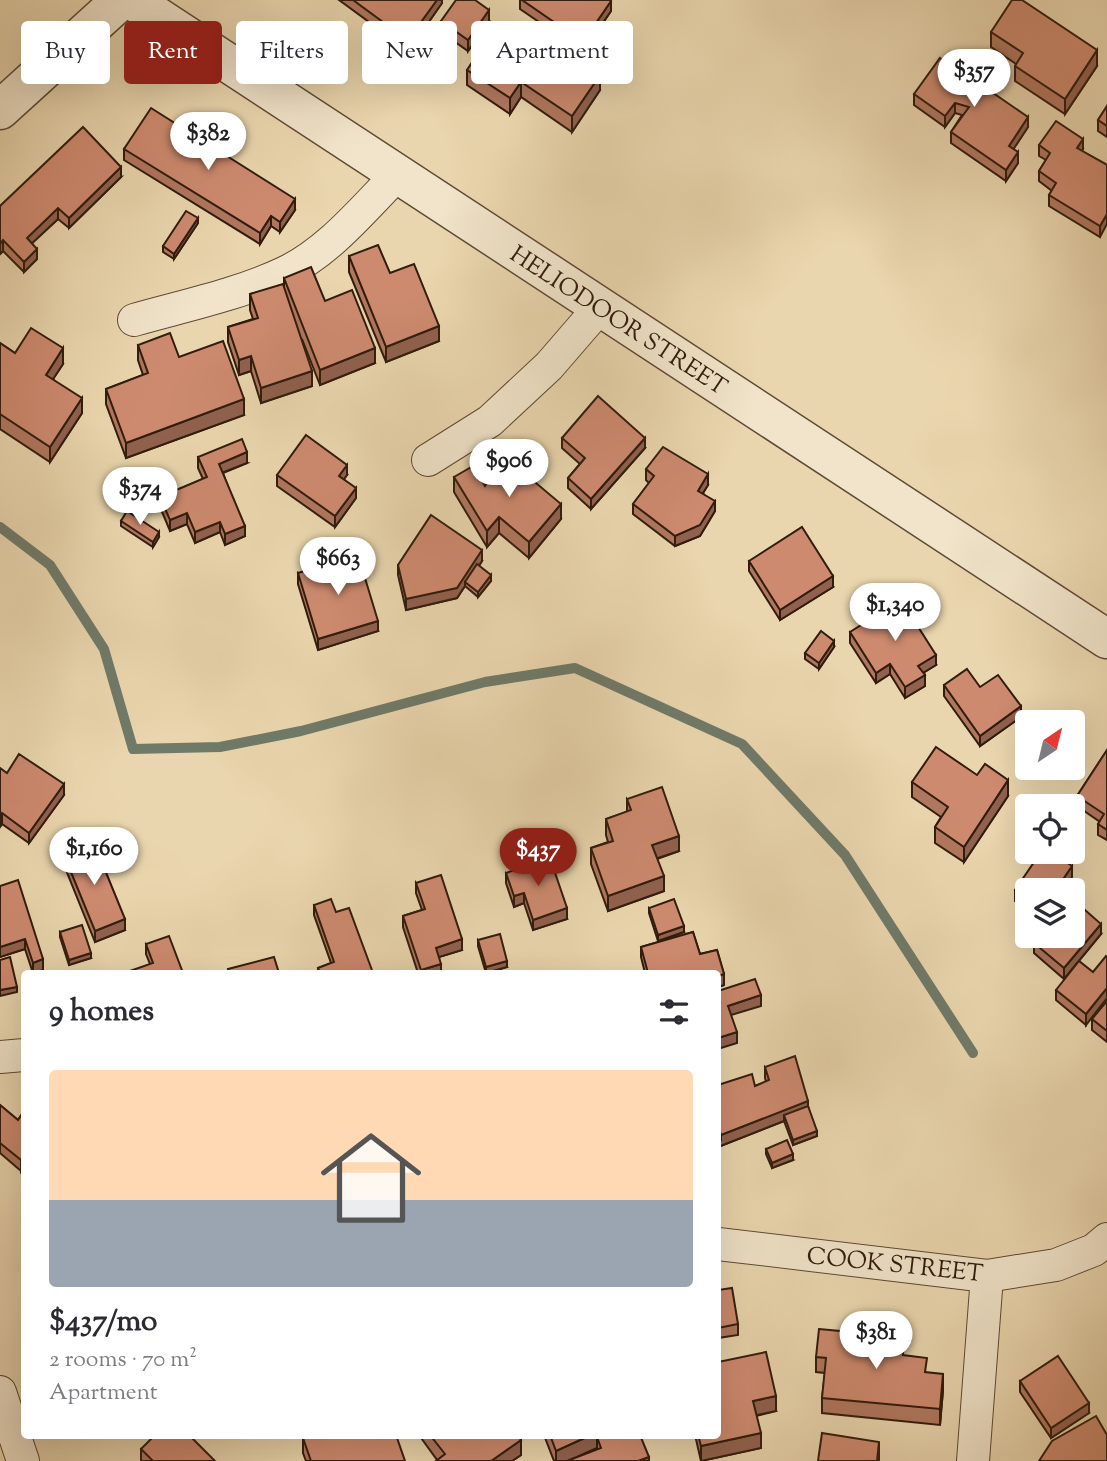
<!DOCTYPE html>
<html lang="en">
<head>
<meta charset="utf-8">
<style>
  :root { --surface:#fff; --page:#f2f2f3; --text:#2b2b33; --muted:#7c7c81; --line:#e1e1e2; --accent:#8f2418 }
  body { margin:0; font-family:"Sorts Mill Goudy",serif; background:var(--page); color:var(--text); height:100vh; display:flex; flex-direction:column; font-size:26px; white-space:nowrap }
  * { box-sizing:border-box; margin:0 }
  p { font-size:23px; color:var(--muted) }
  .icon { flex:none; width:38px; height:38px; fill:none; stroke:currentColor; stroke-width:2; stroke-linecap:round; stroke-linejoin:round }
  .map { position:relative; flex:1; overflow:hidden }
  .sheet { position:absolute; left:21px; top:970px; width:700px; height:469px; display:flex; flex-direction:column; background:var(--surface); border-radius:7px; box-shadow:0 7px 28px #0002 }
  .sheet>* { flex:none }
  .hud { position:absolute; left:21px; top:21px; width:700px; height:63px; display:flex; gap:14px }
  .needle { width:46px; rotate:35deg }
  .buttons { position:absolute; left:1015px; top:710px; display:grid; gap:14px }
  .buttons a { display:grid; place-items:center; width:70px; height:70px; border-radius:7px; background:var(--surface); box-shadow:0 7px 28px #0002; font-size:35px }
  .price { position:absolute; translate:-50% -60px; padding:0 16px; border-radius:24px; background:#fff; color:#222; font-size:23px; line-height:46px; filter:drop-shadow(0 2px 4px #0008) }
  .price::after { content:''; position:absolute; left:50%; top:42px; width:21px; height:16px; margin-left:-10px; background:inherit; clip-path:polygon(0 0,100% 0,50% 100%) }
  .price.active { background:var(--accent); color:#fff }
  ul { padding:0; list-style:none }
  li { display:grid; align-content:center; gap:14px; height:371px; padding:0 28px }
  li+li { border-top:2px solid var(--line) }
  li span { display:grid; place-items:center; height:217px; border-radius:7px; color:#555 }
  li>.icon { margin-inline-start:auto }
  span .icon { width:126px; height:126px; fill:#fffc; stroke-width:1 }
  li b { font-size:30px }
  h2 { display:flex; justify-content:space-between; align-items:center; height:84px; padding:0 28px; font-size:30px }
  .tag { padding:0 24px; border-radius:7px; background:var(--surface); box-shadow:0 7px 28px #0002; font-size:24px; line-height:63px }
  .tag.active { background:var(--accent); color:#fff }
  .map>svg:first-child { display:block }
</style>
</head>
<body>
<div class="map">
<svg width="1107" height="1461" viewBox="0 0 1107 1461">
  <rect width="100%" height="100%" fill="#ead6ae"/>
  <filter id="stains"><feTurbulence type="fractalNoise" baseFrequency=".00286" numOctaves="4"/><feColorMatrix values="0 0 0 0 .2 0 0 0 0 .09 0 0 0 0 .02 0 0 0 .5 -.17"/></filter>
  <radialGradient id="worn" r=".72"><stop offset=".6" stop-color="#630" stop-opacity="0"/><stop offset="1" stop-color="#630" stop-opacity=".3"/></radialGradient>
  <g fill="none" stroke-linecap="round" stroke-linejoin="round">
    <polyline stroke="#6f7a69" stroke-width="10" points="0,527 50,565 104,649 133,749 220,747 301,731 485,682 575,668 742,744 845,855 973,1053"/>
    <defs>
      <g id="minor">
        <path d="M134,320C183,306 237,295 284,273C329,252 363,209 398,174"/>
        <polyline points="428,460 490,421 549,366 600,307"/>
        <polyline points="0,1057 24,1055"/>
        <polyline points="718,1244 987,1276 1056,1265 1094,1250 1107,1239"/>
        <polyline points="0,1392 23,1461"/>
        <polyline points="973,1461 987,1276"/>
      </g>
      <g id="tertiary">
        <polyline points="132,0 1107,639"/>
        <polyline points="0,110 121,0"/>
      </g>
    </defs>
    <use href="#minor" stroke="#5f4a35" stroke-width="34"/>
    <use href="#tertiary" stroke="#5f4a35" stroke-width="41"/>
    <use href="#minor" stroke="#f1e4ca" stroke-width="32"/>
    <use href="#tertiary" stroke="#f1e4ca" stroke-width="38"/>
  </g>
  <g fill="#b0775f" stroke="#311c0d" stroke-width="2" fill-rule="evenodd">
    <polygon points="339,0 442,0 442,3 426,26 430,39 417,57"/>
    <polygon points="520,0 610,0 611,11 583,52 520,9"/>
    <polygon points="441,21 489,21 468,51 441,32"/>
    <polygon points="991,32 1097,66 1065,114 1015,81 1015,66 1016,64 991,47"/>
    <polygon points="539,55 600,90 572,132 521,97 510,114 467,85 467,70"/>
    <polygon points="960,72 992,85 988,90 1028,127 1013,149 1018,163 1006,181 951,143 951,132 962,115 955,113 945,127 914,105 914,94"/>
    <polygon points="1107,106 1107,137 1098,131 1098,120"/>
    <polygon points="1039,145 1083,149 1082,151 1107,165 1100,237 1049,206 1049,195 1052,191 1039,181 1039,171 1046,160 1039,156"/>
    <polygon points="124,149 295,210 280,232 271,226 260,244 124,160"/>
    <polygon points="121,177 69,228 58,219 32,243 37,259 24,272 3,251 0,254 0,206"/>
    <polygon points="198,223 174,259 163,252 163,246"/>
    <polygon points="349,256 390,273 439,341 386,362 349,272"/>
    <polygon points="284,278 325,301 375,363 320,385 302,339 312,386 261,403 251,371 239,375 228,342 228,327 253,319 250,310 250,294 284,285"/>
    <polygon points="0,343 15,353 63,364 53,379 82,413 50,462 0,429"/>
    <polygon points="138,345 179,357 244,415 126,458 106,404 106,389 143,375 138,360"/>
    <polygon points="562,438 645,448 591,509 568,488 568,478 580,464 562,448"/>
    <polygon points="198,457 247,463 223,473 245,536 225,545 220,532 195,543 187,524 170,531 160,507 160,497 203,479 198,468"/>
    <polygon points="646,469 708,485 703,493 715,511 700,536 675,546 633,514 633,504 649,483 646,480"/>
    <polygon points="277,475 347,475 344,479 356,498 335,527 277,486"/>
    <polygon points="454,477 485,486 561,519 529,558 499,533 487,547 454,492"/>
    <polygon points="121,521 159,537 153,547 121,526"/>
    <polygon points="482,561 479,566 491,581 478,597 465,586 457,598 406,610 398,575 398,565"/>
    <polygon points="749,561 833,587 780,620 749,571"/>
    <polygon points="298,573 378,631 318,650 298,584"/>
    <polygon points="850,632 936,665 923,673 925,686 905,698 890,674 876,683 850,643"/>
    <polygon points="834,647 819,669 805,659 805,653"/>
    <polygon points="944,685 980,687 1021,717 980,746 944,696"/>
    <polygon points="1107,750 1107,840 1098,835 1098,824 1100,822 1077,806 1077,796"/>
    <polygon points="7,773 64,795 29,843 2,824 0,827"/>
    <polygon points="912,782 1008,796 964,862 935,843 935,827 941,817 912,797"/>
    <polygon points="627,799 679,851 657,859 664,891 608,911 591,864 591,848 608,842 606,835 606,819 627,812"/>
    <polygon points="64,855 125,930 95,942 64,865"/>
    <polygon points="506,873 567,919 533,930 524,903 514,907 506,883"/>
    <polygon points="1072,877 1027,891 1027,909 1015,901 1015,890"/>
    <polygon points="416,883 462,950 439,957 441,973 418,973 403,927 403,916 422,910 416,893"/>
    <polygon points="0,886 43,970 33,973 25,949 0,957"/>
    <polygon points="314,905 336,912 373,973 318,973 318,968 331,963 314,915"/>
    <polygon points="649,908 684,932 658,941 649,913"/>
    <polygon points="60,932 91,958 69,965 60,937"/>
    <polygon points="693,932 700,954 717,950 724,974 724,985 718,987 718,973 645,973 641,957 641,947"/>
    <polygon points="1101,934 1064,979 1034,953 1034,943"/>
    <polygon points="478,940 507,967 486,973 478,946"/>
    <polygon points="146,944 183,973 150,964 146,954"/>
    <polygon points="1093,972 1086,1025 1056,1000 1056,990"/>
    <polygon points="1107,1001 1107,1042 1092,1030 1092,1019"/>
    <polygon points="765,1067 808,1106 817,1136 793,1145 784,1121 718,1147 718,1085 755,1086 766,1082 765,1078"/>
    <polygon points="0,1105 18,1120 24,1111 24,1166 21,1171 0,1153"/>
    <polygon points="766,1149 793,1160 772,1168 766,1154"/>
    <polygon points="24,1223 24,1240 22,1238 22,1228"/>
    <polygon points="718,1290 738,1324 738,1335 718,1338"/>
    <polygon points="904,1356 927,1373 943,1390 940,1425 822,1413 822,1398 825,1373 816,1372 816,1357"/>
    <polygon points="718,1362 776,1411 756,1416 761,1448 701,1461 695,1435 718,1435"/>
    <polygon points="1020,1381 1089,1413 1051,1438 1020,1392"/>
    <polygon points="419,1435 517,1435 521,1455 512,1461 436,1461 437,1460"/>
    <path d="M544,1435H597V1437L649,1461H554ZM597,1448L598,1450L573,1459Z"/>
    <polygon points="303,1438 405,1461 306,1461 303,1453"/>
    <polygon points="141,1449 215,1461 142,1461 141,1460"/>
  </g>
  <g fill="#90614e" stroke="#311c0d" stroke-width="2">
    <polygon points="437,0 442,0 442,3 421,33 421,22"/>
    <polygon points="611,1 611,11 583,52 583,42"/>
    <polygon points="489,10 489,21 468,51 468,40"/>
    <polygon points="430,29 430,39 417,57 417,47"/>
    <polygon points="1097,50 1097,66 1065,114 1065,99"/>
    <polygon points="992,74 992,85 983,97 983,86"/>
    <polygon points="600,75 600,90 572,132 572,116"/>
    <polygon points="521,82 521,97 510,114 510,98"/>
    <polygon points="955,103 955,113 945,127 945,116"/>
    <polygon points="1028,117 1028,127 1009,156 1009,146"/>
    <polygon points="1083,139 1083,149 1077,158 1077,148"/>
    <polygon points="1018,152 1018,163 1006,181 1006,170"/>
    <polygon points="121,167 121,177 69,228 69,218"/>
    <polygon points="295,199 295,210 280,232 280,222"/>
    <polygon points="58,208 58,219 27,248 27,238"/>
    <polygon points="1107,214 1107,224 1100,237 1100,226"/>
    <polygon points="271,216 271,226 260,244 260,233"/>
    <polygon points="198,218 198,223 174,259 174,254"/>
    <polygon points="3,240 3,251 0,254 0,244"/>
    <polygon points="37,249 37,259 24,272 24,262"/>
    <polygon points="439,326 439,341 386,362 386,347"/>
    <polygon points="63,348 63,364 46,390 46,375"/>
    <polygon points="375,348 375,363 320,385 320,370"/>
    <polygon points="251,356 251,371 239,375 239,360"/>
    <polygon points="312,371 312,386 261,403 261,388"/>
    <polygon points="82,398 82,413 50,462 50,447"/>
    <polygon points="244,399 244,415 126,458 126,443"/>
    <polygon points="645,438 645,448 591,509 591,499"/>
    <polygon points="247,452 247,463 219,474 219,464"/>
    <polygon points="347,465 347,475 339,486 339,476"/>
    <polygon points="708,474 708,485 698,501 698,491"/>
    <polygon points="356,488 356,498 335,527 335,516"/>
    <polygon points="715,501 715,511 700,536 675,546 675,536"/>
    <polygon points="561,504 561,519 529,558 529,542"/>
    <polygon points="187,513 187,524 170,531 170,520"/>
    <polygon points="499,517 499,533 487,547 487,531"/>
    <polygon points="220,522 220,532 195,543 195,532"/>
    <polygon points="245,526 245,536 225,545 225,534"/>
    <polygon points="159,532 159,537 153,547 153,542"/>
    <polygon points="482,550 482,561 467,583 465,582 465,586 457,598 406,610 406,599"/>
    <polygon points="491,575 491,581 478,597 478,592"/>
    <polygon points="833,576 833,587 780,620 780,610"/>
    <polygon points="378,621 378,631 318,650 318,639"/>
    <polygon points="834,641 834,647 819,669 819,663"/>
    <polygon points="936,655 936,665 918,676 918,666"/>
    <polygon points="890,664 890,674 876,683 876,673"/>
    <polygon points="925,675 925,686 905,698 905,687"/>
    <polygon points="1021,706 1021,717 980,746 980,736"/>
    <polygon points="1008,780 1008,796 964,862 964,847"/>
    <polygon points="64,784 64,795 29,843 29,833"/>
    <polygon points="2,813 2,824 0,827 0,817"/>
    <polygon points="679,836 679,851 652,860 652,845"/>
    <polygon points="1072,866 1072,877 1062,891 1055,891"/>
    <polygon points="664,876 664,891 608,911 608,896"/>
    <polygon points="524,893 524,903 514,907 514,896"/>
    <polygon points="567,908 567,919 533,930 533,920"/>
    <polygon points="125,919 125,930 95,942 95,931"/>
    <polygon points="1101,924 1101,934 1064,979 1064,968"/>
    <polygon points="684,926 684,932 658,941 658,935"/>
    <polygon points="25,939 25,949 0,957 0,947"/>
    <polygon points="462,939 462,950 436,958 436,948"/>
    <polygon points="91,953 91,958 69,965 69,960"/>
    <polygon points="43,959 43,970 33,973 33,963"/>
    <polygon points="507,961 507,967 486,973 486,967"/>
    <polygon points="441,964 441,973 421,973 421,970"/>
    <polygon points="724,974 724,985 718,987 718,976"/>
    <polygon points="17,987 17,992 0,996 0,990"/>
    <polygon points="1107,988 1107,998 1086,1025 1086,1014"/>
    <polygon points="761,995 761,1006 728,1016 728,1006"/>
    <polygon points="737,1032 737,1043 718,1049 718,1038"/>
    <polygon points="808,1101 808,1111 784,1115 784,1121 718,1147 718,1141 721,1140 721,1135"/>
    <polygon points="817,1131 817,1136 793,1145 793,1140"/>
    <polygon points="793,1154 793,1160 772,1168 772,1163"/>
    <polygon points="24,1156 24,1166 21,1171 21,1160"/>
    <polygon points="943,1374 943,1390 940,1425 940,1409"/>
    <polygon points="776,1396 776,1411 753,1416 753,1401"/>
    <polygon points="1089,1403 1089,1413 1051,1438 1051,1428"/>
    <polygon points="761,1433 761,1448 701,1461 701,1446"/>
    <polygon points="591,1435 597,1435 597,1448 568,1461 556,1461 556,1451"/>
    <polygon points="521,1440 521,1455 512,1461 491,1461"/>
    <polygon points="879,1442 879,1461 877,1461"/>
    <polygon points="649,1457 649,1461 638,1461"/>
  </g>
  <g fill="#cd8a6f" stroke="#311c0d" stroke-width="2">
    <polygon points="353,0 437,0 421,22 430,29 417,47"/>
    <polygon points="456,0 475,0 489,10 468,40 441,21"/>
    <polygon points="522,0 610,0 611,1 583,42"/>
    <polygon points="1012,0 1022,0 1097,50 1065,99 1015,66 1023,53 991,32"/>
    <polygon points="496,26 539,55 548,40 600,75 572,116 521,82 510,98 467,70"/>
    <polygon points="940,58 960,72 970,58 992,74 983,86 1028,117 1009,146 1018,152 1006,170 951,132 969,107 955,103 945,116 914,94"/>
    <polygon points="1107,106 1107,126 1098,120"/>
    <polygon points="151,108 295,199 280,222 271,216 260,233 124,149"/>
    <polygon points="1056,121 1083,139 1077,148 1107,165 1107,214 1100,226 1049,195 1056,183 1039,171 1050,153 1039,145"/>
    <polygon points="83,127 121,167 69,218 58,208 27,238 37,249 24,262 3,240 0,244 0,206"/>
    <polygon points="186,211 198,218 174,254 163,246"/>
    <polygon points="378,245 390,273 414,264 439,326 386,347 349,256"/>
    <polygon points="311,267 325,301 352,290 375,348 320,370 284,278"/>
    <polygon points="283,284 312,371 261,388 251,356 239,360 228,327 258,318 250,294"/>
    <polygon points="31,328 63,348 46,375 82,398 50,447 0,414 0,343 15,353"/>
    <polygon points="170,333 179,357 223,341 244,399 126,443 106,389 148,373 138,345"/>
    <polygon points="598,396 645,438 591,499 568,478 585,458 562,438"/>
    <polygon points="306,435 347,465 339,476 356,488 335,516 277,475"/>
    <polygon points="242,439 247,452 219,464 245,526 225,534 220,522 195,532 187,513 170,520 160,497 207,477 198,457"/>
    <polygon points="663,447 708,474 698,491 715,501 700,525 675,536 633,504 654,476 646,469"/>
    <polygon points="505,457 561,504 529,542 499,517 487,531 454,477 473,466 485,486"/>
    <polygon points="127,511 159,532 153,542 121,521"/>
    <polygon points="431,515 482,550 457,588 406,599 398,565"/>
    <polygon points="802,527 833,576 780,610 749,561"/>
    <polygon points="358,555 378,621 318,639 298,573"/>
    <polygon points="477,564 491,575 478,592 465,582"/>
    <polygon points="901,600 936,655 918,666 925,675 905,687 890,664 876,673 850,632"/>
    <polygon points="821,631 834,641 819,663 805,653"/>
    <polygon points="967,669 980,687 998,675 1021,706 980,736 944,685"/>
    <polygon points="936,747 977,775 985,764 1008,780 964,847 935,827 948,807 912,782"/>
    <polygon points="1107,750 1107,830 1098,824 1104,814 1077,796"/>
    <polygon points="19,754 64,784 29,833 2,813 0,817 0,768 7,773"/>
    <polygon points="662,787 679,836 652,845 664,876 608,896 591,848 613,841 606,819 631,810 627,799"/>
    <polygon points="94,843 125,919 95,931 64,855"/>
    <polygon points="1041,852 1051,852 1072,866 1055,891 1027,891 1027,899 1015,890"/>
    <polygon points="550,858 567,908 533,920 524,893 514,896 506,873"/>
    <polygon points="441,875 462,939 436,948 441,964 421,970 403,916 425,909 416,883"/>
    <polygon points="18,880 43,959 33,963 25,939 0,947 0,886"/>
    <polygon points="331,899 336,912 349,908 373,973 320,973 318,968 334,962 314,905"/>
    <polygon points="674,899 684,926 658,935 649,908"/>
    <polygon points="1085,910 1101,924 1064,968 1034,943 1040,936 1073,936 1073,925"/>
    <polygon points="82,925 91,953 69,960 60,932"/>
    <polygon points="693,932 700,954 717,950 724,974 718,976 718,973 648,973 641,947"/>
    <polygon points="500,934 507,961 486,967 478,940"/>
    <polygon points="169,936 183,973 127,973 127,972 153,963 146,944"/>
    <polygon points="1106,956 1107,957 1107,988 1086,1014 1056,990 1079,961 1093,972"/>
    <polygon points="10,957 17,987 0,990 0,960"/>
    <polygon points="274,957 279,973 229,973 228,969"/>
    <polygon points="755,979 761,995 728,1006 737,1032 718,1038 718,991"/>
    <polygon points="1107,1001 1107,1031 1092,1019"/>
    <polygon points="795,1056 808,1101 721,1135 718,1124 718,1085 752,1074 755,1086 769,1080 765,1067"/>
    <polygon points="0,1105 18,1120 24,1111 24,1156 21,1160 0,1143"/>
    <polygon points="808,1106 817,1131 793,1140 784,1115"/>
    <polygon points="718,1130 721,1140 718,1141"/>
    <polygon points="787,1140 793,1154 772,1163 766,1149"/>
    <polygon points="732,1288 738,1324 718,1328 718,1290"/>
    <polygon points="819,1329 904,1337 903,1355 927,1358 925,1372 943,1374 940,1409 822,1398 826,1358 816,1357"/>
    <polygon points="766,1352 776,1396 753,1401 761,1433 701,1446 698,1435 718,1435 718,1362"/>
    <polygon points="1058,1356 1089,1403 1051,1428 1020,1381"/>
    <polygon points="1096,1416 1107,1435 1107,1461 1039,1461 1052,1441"/>
    <polygon points="822,1433 879,1442 877,1461 818,1461"/>
    <polygon points="155,1435 189,1435 215,1461 153,1461 141,1449"/>
    <polygon points="311,1435 396,1435 405,1461 311,1461 303,1438"/>
    <polygon points="430,1435 517,1435 521,1440 491,1461 436,1461 445,1454"/>
    <polygon points="550,1435 591,1435 556,1451"/>
    <polygon points="603,1435 640,1435 649,1457 638,1461 567,1461 601,1448 597,1437"/>
  </g>
  <g text-anchor="middle" stroke-width="5" stroke-linejoin="round" paint-order="stroke">
    <g font-size="24" fill="#311c0d" stroke="#f1e4ca">
      <text transform="translate(619 320) rotate(33)" y="8">HELIODOOR STREET</text>
      <text transform="translate(895 1264) rotate(6)" y="8">COOK STREET</text>
    </g>
  </g>
  <rect width="100%" height="100%" filter="url(#stains)"/>
  <rect width="100%" height="100%" fill="url(#worn)"/>
</svg>
<div class="buttons">
<a><svg class="needle" viewBox="-14 -14 28 28"><path d="M0-13l5 13h-10z" fill="#e53935"/><path d="M0 13l5-13h-10z" fill="#7c7c81"/></svg></a>
<a><svg class="icon" aria-label="locate" viewBox="0 0 24 24"><circle cx="12" cy="12" r="6"/><path d="M12 2v4M12 18v4M2 12h4M18 12h4"/></svg></a>
<a><svg class="icon" aria-label="layers" viewBox="0 0 24 24"><path d="M12 4l9 5-9 5-9-5zM3 14l9 5 9-5"/></svg></a>
</div>
<b class="price" style="left:974px;top:109px">$357</b>
<b class="price" style="left:208px;top:172px">$382</b>
<b class="price" style="left:509px;top:499px">$906</b>
<b class="price" style="left:140px;top:527px">$374</b>
<b class="price" style="left:338px;top:597px">$663</b>
<b class="price" style="left:895px;top:643px">$1,340</b>
<b class="price" style="left:94px;top:887px">$1,160</b>
<b class="price active" style="left:538px;top:888px">$437</b>
<b class="price" style="left:876px;top:1371px">$381</b>
<div class="hud">
<a class="tag">Buy</a>
<a class="tag active">Rent</a>
<a class="tag">Filters</a>
<a class="tag">New</a>
<a class="tag">Apartment</a>
</div>
<section class="sheet">
<h2>9 homes<svg class="icon" aria-label="filters" viewBox="0 0 24 24"><path d="M4 7h16M4 17h16"/><circle cx="9" cy="7" r="2"/><circle cx="15" cy="17" r="2"/></svg></h2>
<ul>
<li><span style="background:linear-gradient(#ffd9b3 60%,#9aa5b1 0)"><svg class="icon" aria-label="home" viewBox="0 0 24 24"><path d="M3 11l9-7 9 7M6 9v11h12V9"/></svg></span><div><b>$437/mo</b><p>2 rooms · 70 m²</p><p>Apartment</p></div></li>
</ul>
</section>
</div>
</body>
</html>
